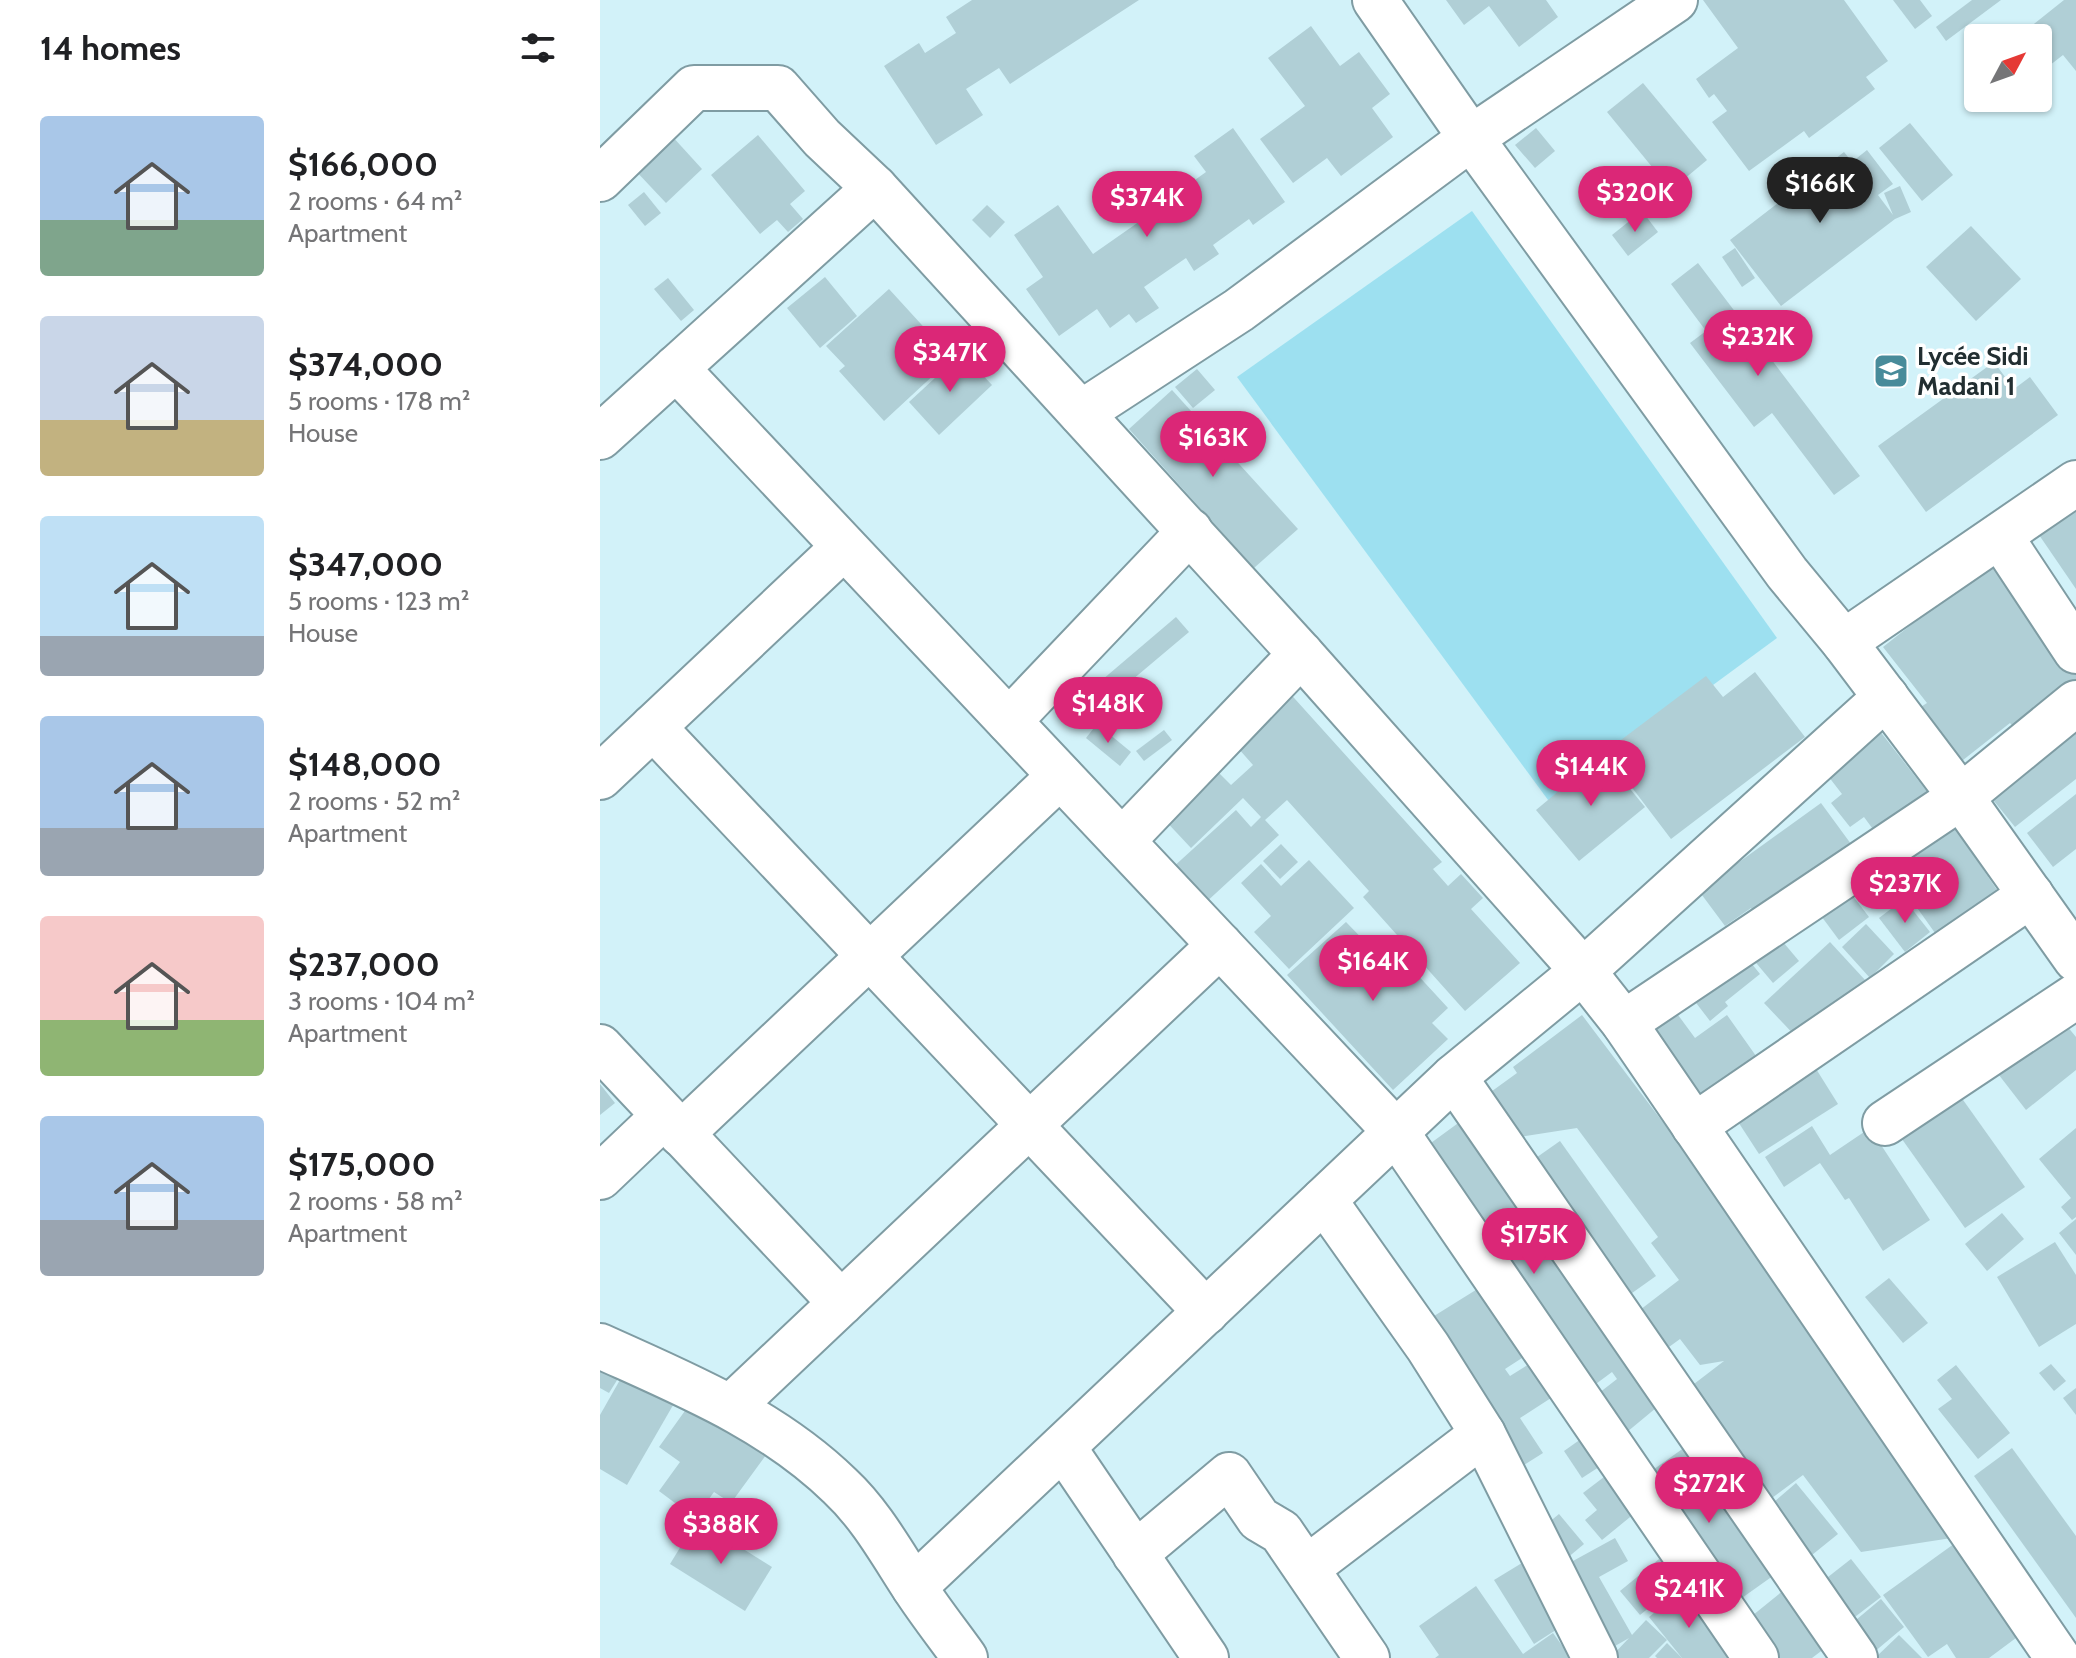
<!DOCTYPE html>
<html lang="en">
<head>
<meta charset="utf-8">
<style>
  :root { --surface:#fff; --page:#f2f2f2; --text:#202124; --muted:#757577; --accent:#db2777 }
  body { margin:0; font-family:Cabin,sans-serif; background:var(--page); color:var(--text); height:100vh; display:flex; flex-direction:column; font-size:30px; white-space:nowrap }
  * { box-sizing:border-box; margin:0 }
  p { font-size:26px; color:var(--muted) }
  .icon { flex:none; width:44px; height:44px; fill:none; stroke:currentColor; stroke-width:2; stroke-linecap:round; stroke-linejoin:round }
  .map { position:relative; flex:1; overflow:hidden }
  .details { display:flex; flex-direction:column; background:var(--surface); width:600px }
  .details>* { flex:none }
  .needle { width:52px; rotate:49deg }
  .fabs { position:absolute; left:1364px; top:24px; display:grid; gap:16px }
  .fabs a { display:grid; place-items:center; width:88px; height:88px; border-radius:8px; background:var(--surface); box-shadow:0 2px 6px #0004; font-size:40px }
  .price { position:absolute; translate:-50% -68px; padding:0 18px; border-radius:28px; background:var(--accent); color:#fff; font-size:26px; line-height:52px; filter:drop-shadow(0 2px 4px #0008) }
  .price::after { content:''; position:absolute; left:50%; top:48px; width:24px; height:18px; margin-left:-12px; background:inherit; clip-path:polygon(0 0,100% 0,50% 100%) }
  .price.active { background:#222; color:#fff }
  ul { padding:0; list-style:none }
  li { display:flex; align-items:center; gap:24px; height:200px; padding:0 40px }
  li span { display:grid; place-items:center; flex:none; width:224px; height:160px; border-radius:8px; color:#555 }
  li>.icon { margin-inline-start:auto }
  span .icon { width:96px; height:96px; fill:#fffc; stroke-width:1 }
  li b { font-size:34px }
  h2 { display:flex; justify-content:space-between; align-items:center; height:96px; padding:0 40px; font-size:34px }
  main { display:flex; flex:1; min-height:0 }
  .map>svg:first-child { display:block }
</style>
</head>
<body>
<main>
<section class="details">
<h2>14 homes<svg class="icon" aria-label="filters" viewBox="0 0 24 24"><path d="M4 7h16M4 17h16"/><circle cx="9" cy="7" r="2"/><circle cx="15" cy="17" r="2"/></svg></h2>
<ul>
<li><span style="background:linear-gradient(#a9c7e8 65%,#7fa58c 0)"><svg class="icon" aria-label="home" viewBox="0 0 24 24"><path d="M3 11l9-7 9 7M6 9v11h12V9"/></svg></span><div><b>$166,000</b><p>2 rooms · 64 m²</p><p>Apartment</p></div></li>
<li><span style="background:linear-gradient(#c9d6e8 65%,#c2b280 0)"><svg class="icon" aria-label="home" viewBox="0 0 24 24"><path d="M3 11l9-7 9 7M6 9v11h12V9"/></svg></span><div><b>$374,000</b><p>5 rooms · 178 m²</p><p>House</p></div></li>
<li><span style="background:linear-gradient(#bfe0f5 75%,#9aa5b1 0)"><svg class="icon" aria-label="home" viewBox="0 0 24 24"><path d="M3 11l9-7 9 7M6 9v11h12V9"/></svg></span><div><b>$347,000</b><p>5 rooms · 123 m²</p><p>House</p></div></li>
<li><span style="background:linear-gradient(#a9c7e8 70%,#9aa5b1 0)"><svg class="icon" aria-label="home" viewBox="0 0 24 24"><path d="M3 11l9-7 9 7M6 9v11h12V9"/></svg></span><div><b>$148,000</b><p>2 rooms · 52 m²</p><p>Apartment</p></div></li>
<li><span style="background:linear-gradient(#f6c9c9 65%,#8fb573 0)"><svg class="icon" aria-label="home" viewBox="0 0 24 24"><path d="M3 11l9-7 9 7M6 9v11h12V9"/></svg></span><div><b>$237,000</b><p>3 rooms · 104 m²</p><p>Apartment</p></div></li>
<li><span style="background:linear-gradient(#a9c7e8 65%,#9aa5b1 0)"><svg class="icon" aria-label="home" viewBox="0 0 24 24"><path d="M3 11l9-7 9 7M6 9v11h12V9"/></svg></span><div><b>$175,000</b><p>2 rooms · 58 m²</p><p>Apartment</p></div></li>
</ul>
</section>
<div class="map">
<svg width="1476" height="1658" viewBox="0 0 1476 1658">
  <rect width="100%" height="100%" fill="#d2f2f9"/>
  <polygon fill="#9de0f0" points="872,211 1177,638 951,804 637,377"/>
  <g fill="#b0cfd6">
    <polygon points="372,0 539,0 410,84 399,68 366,89 383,115 336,145 284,66 319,43 325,53 356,33 346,17"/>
    <polygon points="846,0 946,0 958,17 919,47 889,6 864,25"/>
    <polygon points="1103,0 1244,0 1288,61 1266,77 1275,89 1209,138 1204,131 1149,171 1112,122 1127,111 1114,94 1109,98 1096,79 1138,48"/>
    <polygon points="1293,0 1320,0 1332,16 1315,29"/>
    <polygon points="1372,0 1401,0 1346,41 1336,27"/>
    <polygon points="1464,0 1476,0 1476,71 1463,55 1445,69 1438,60 1438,38 1421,38 1419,36"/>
    <polygon points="711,26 740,66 759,52 790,94 772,108 793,137 741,176 727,158 693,183 660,139 705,106 668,58"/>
    <polygon points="1043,83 1107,160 1071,190 1007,112"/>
    <polygon points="1310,123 1353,175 1322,201 1279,148"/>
    <polygon points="633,128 685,202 653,225 649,219 613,245 619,254 594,271 586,258 544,287 559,308 536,323 529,314 510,328 497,309 459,336 426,289 443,277 414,235 458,205 493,254 553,212 540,195 570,174 581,190 606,172 594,156"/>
    <polygon points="936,128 955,151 935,168 915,145"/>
    <polygon points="71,135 102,169 66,203 34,169"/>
    <polygon points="158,135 205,191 190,204 203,219 188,232 177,220 160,234 111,175"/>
    <polygon points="1267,150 1293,184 1278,195 1293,215 1284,193 1300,186 1311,212 1295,219 1181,306 1130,240 1244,152 1252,162"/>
    <polygon points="44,192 61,213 45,226 28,205"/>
    <polygon points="387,205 405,222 390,238 372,220"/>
    <polygon points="1042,211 1058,232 1028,256 1012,235"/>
    <polygon points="1371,226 1421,279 1376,321 1326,267"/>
    <polygon points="1135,248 1155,278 1142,287 1122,257"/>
    <polygon points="1098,263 1260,476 1234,495 1172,413 1154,427 1090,343 1106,331 1071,284"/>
    <polygon points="225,277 257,316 220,348 187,308"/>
    <polygon points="68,278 94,310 81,321 54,289"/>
    <polygon points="289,289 352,358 284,421 239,371 245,366 226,346"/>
    <polygon points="362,353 392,385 339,435 309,402"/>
    <polygon points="1394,362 1414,389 1430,377 1458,415 1326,512 1278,446"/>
    <polygon points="597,369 615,390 593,408 575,387"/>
    <polygon points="572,390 698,529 654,568 529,429"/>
    <polygon points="1476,501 1476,589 1435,529"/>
    <polygon points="1386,545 1476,658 1476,779 1415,827 1373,775 1415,729 1410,723 1358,764 1316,710 1327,703 1283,647 1321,617 1311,604"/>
    <polygon points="576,617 589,632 494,712 482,697"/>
    <polygon points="1155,672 1205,737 1071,839 1005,752 1106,676 1123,697"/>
    <polygon points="686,689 842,862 833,869 848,886 861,874 883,898 871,909 920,963 865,1011 763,897 769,891 687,800 665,820 679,835 603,905 571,869 636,810 651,827 661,817 643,798 591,848 561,816 613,767 631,785 653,765 630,739"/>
    <polygon points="497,724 531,752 520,766 486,738"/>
    <polygon points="564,730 572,740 544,761 536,751"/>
    <polygon points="1279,730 1332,798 1278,836 1264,817 1250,827 1231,803 1242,794 1225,772"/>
    <polygon points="1002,755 1045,807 979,861 936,810"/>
    <polygon points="1476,794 1476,849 1453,867 1427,833"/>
    <polygon points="1221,803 1262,859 1160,921 1151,908 1125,926 1099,891"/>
    <polygon points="1345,813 1397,890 1335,933 1308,895 1312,892 1286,853"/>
    <polygon points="681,844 698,862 680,879 663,861"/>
    <polygon points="709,860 754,908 689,969 654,932 671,916 641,883 661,864 681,886"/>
    <polygon points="1280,862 1300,886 1274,905 1256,881"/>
    <polygon points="1243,883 1269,917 1239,940 1213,905"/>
    <polygon points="1304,899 1330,932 1305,952 1279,918"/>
    <polygon points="746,922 779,956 790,945 848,1008 832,1023 848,1039 793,1090 687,975"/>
    <polygon points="1266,924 1294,954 1270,978 1242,947"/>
    <polygon points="1172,929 1199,961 1173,983 1146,951"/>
    <polygon points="1230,942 1266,981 1200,1041 1164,1003"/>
    <polygon points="1143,953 1160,974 1125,1002 1128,1006 1110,1021 1090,995"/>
    <polygon points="1067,1000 1095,1038 1127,1015 1161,1063 1089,1114 1027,1029"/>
    <polygon points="982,1015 1255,1377 1358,1537 1261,1552 1203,1475 1160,1507 1077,1397 1124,1361 1100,1365 1080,1339 1051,1360 1023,1323 1079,1280 1051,1243 1058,1237 977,1128 920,1137 888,1094 917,1073 913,1067"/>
    <polygon points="1458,1015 1476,1037 1476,1070 1426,1110 1392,1066"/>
    <polygon points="1213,1064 1238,1104 1159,1154 1133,1114"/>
    <polygon points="1351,1083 1425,1187 1365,1228 1292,1125"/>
    <polygon points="0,1084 15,1103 0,1115"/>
    <polygon points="861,1121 1062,1403 1021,1437 990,1400 1017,1379 1012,1372 981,1395 809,1159"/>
    <polygon points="1212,1126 1230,1155 1270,1128 1330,1220 1283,1251 1249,1198 1245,1200 1220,1163 1184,1187 1165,1157"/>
    <polygon points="1476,1128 1476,1217 1472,1220 1461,1207 1471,1198 1439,1159"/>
    <polygon points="960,1141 1056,1276 1018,1303 920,1169"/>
    <polygon points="1402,1213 1424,1239 1387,1271 1365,1244"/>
    <polygon points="1476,1219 1476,1255 1459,1233"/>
    <polygon points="1455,1242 1476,1275 1476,1324 1439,1347 1397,1277"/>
    <polygon points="1289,1278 1328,1323 1303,1343 1265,1297"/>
    <polygon points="879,1288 922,1358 905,1369 910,1376 929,1364 951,1398 920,1418 943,1453 919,1468 826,1321"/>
    <polygon points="1451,1364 1466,1381 1454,1391 1439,1373"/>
    <polygon points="0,1365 19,1377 9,1393 0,1388"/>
    <polygon points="1356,1365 1410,1433 1378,1459 1338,1409 1352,1399 1337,1380"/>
    <polygon points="25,1371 76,1400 27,1485 0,1469 0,1415"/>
    <polygon points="1476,1388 1476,1415 1463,1398"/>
    <polygon points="92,1401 166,1455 131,1503 114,1492 95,1518 59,1491 80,1462 59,1447"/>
    <polygon points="981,1439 999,1467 982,1478 964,1451"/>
    <polygon points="1088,1445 1177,1573 1132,1605 1040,1479"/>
    <polygon points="1412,1448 1476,1536 1476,1618 1374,1476"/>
    <polygon points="1004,1477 1035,1513 1002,1540 985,1520 997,1510 983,1493"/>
    <polygon points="1196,1483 1238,1534 1207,1559 1166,1509"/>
    <polygon points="959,1514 984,1544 960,1564 935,1534"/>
    <polygon points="97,1520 172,1567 145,1611 70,1564"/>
    <polygon points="1015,1538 1028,1561 999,1577 1032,1635 1046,1620 1067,1640 1049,1658 1010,1658 1029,1638 1008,1650 962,1567"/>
    <polygon points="1358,1541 1424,1632 1389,1658 1356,1658 1347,1644 1328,1657 1283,1595"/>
    <polygon points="930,1558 970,1621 934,1644 894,1580"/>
    <polygon points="1059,1559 1079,1583 1040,1615 1020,1591"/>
    <polygon points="1251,1559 1281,1597 1243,1626 1214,1588"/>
    <polygon points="876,1586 923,1654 953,1633 971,1658 835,1658 839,1655 819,1626"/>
    <polygon points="1082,1590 1136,1656 1133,1658 1082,1658 1049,1617"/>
    <polygon points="1184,1590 1229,1645 1212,1658 1169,1658 1142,1624"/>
    <polygon points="1281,1599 1304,1627 1267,1658 1244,1630"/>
    <polygon points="1299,1635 1322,1658 1275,1658"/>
    <polygon points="1067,1643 1082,1658 1057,1658 1055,1656"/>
  </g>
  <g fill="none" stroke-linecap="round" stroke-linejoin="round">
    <defs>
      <g id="minor">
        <polyline points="775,0 871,138 1187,573 1244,642 1361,797 1476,959"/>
        <polyline points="0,179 94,88 178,88 222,138 275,188"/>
        <polyline points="76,368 796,1132 1156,1658"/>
        <polyline points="481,413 639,310 871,138 1075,0"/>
        <polyline points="0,437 275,188 701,654 983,971 1024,1023 1458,1658"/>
        <polyline points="1400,536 1476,651"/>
        <polyline points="1244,642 1476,483"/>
        <polyline points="409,721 590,531"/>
        <polyline points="53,727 606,1312"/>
        <polyline points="0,777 244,547"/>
        <polyline points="522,841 701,654"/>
        <polyline points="1024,1023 1361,797 1476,703"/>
        <polyline points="0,1047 241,1303"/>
        <polyline points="854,1077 1255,1658"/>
        <polyline points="1285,1123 1476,996"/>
        <polyline points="1094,1126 1431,895"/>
        <polyline points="81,1134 460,776"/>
        <polyline points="0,1177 64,1116"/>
        <polyline points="724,1200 828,1347 883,1434 995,1658"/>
        <path d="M0,1346C86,1385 171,1419 240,1486C270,1514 290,1550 312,1584C328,1609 347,1633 365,1658"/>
        <polyline points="132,1406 620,945"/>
        <polyline points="463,1447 606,1658"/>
        <polyline points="535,1554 629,1475 659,1519 681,1532 767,1658"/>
        <polyline points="707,1568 883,1434"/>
        <polyline points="314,1587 854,1077 983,971 1286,697"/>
      </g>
    </defs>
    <use href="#minor" stroke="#7f9ca3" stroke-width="48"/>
    <use href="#minor" stroke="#fff" stroke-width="44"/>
  </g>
  <defs>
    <symbol id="school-square" viewBox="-11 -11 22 22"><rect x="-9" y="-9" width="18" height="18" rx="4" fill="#488b9a" stroke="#fff"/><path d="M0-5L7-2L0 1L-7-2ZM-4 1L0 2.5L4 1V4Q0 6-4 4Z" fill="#fff"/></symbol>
  </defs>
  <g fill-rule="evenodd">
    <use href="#school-square" x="1271" y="351" width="40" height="40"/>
  </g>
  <g text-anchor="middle" stroke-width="7" stroke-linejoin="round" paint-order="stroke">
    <g font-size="26" font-weight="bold" fill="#222e31" stroke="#fff" text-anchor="start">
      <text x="1317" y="365">Lycée Sidi<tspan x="1317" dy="30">Madani 1</tspan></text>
    </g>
  </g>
</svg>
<div class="fabs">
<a><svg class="needle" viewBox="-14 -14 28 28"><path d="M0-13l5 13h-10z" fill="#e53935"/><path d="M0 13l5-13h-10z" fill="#757577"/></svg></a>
</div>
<b class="price active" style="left:1220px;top:225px">$166K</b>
<b class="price" style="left:1035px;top:234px">$320K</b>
<b class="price" style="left:547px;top:239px">$374K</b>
<b class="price" style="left:1158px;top:378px">$232K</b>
<b class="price" style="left:350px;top:394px">$347K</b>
<b class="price" style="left:613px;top:479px">$163K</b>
<b class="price" style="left:508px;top:745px">$148K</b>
<b class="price" style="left:991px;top:808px">$144K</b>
<b class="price" style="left:1305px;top:925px">$237K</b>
<b class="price" style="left:773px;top:1003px">$164K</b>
<b class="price" style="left:934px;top:1276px">$175K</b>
<b class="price" style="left:1109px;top:1525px">$272K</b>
<b class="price" style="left:121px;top:1566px">$388K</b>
<b class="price" style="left:1089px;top:1630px">$241K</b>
</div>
</main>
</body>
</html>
